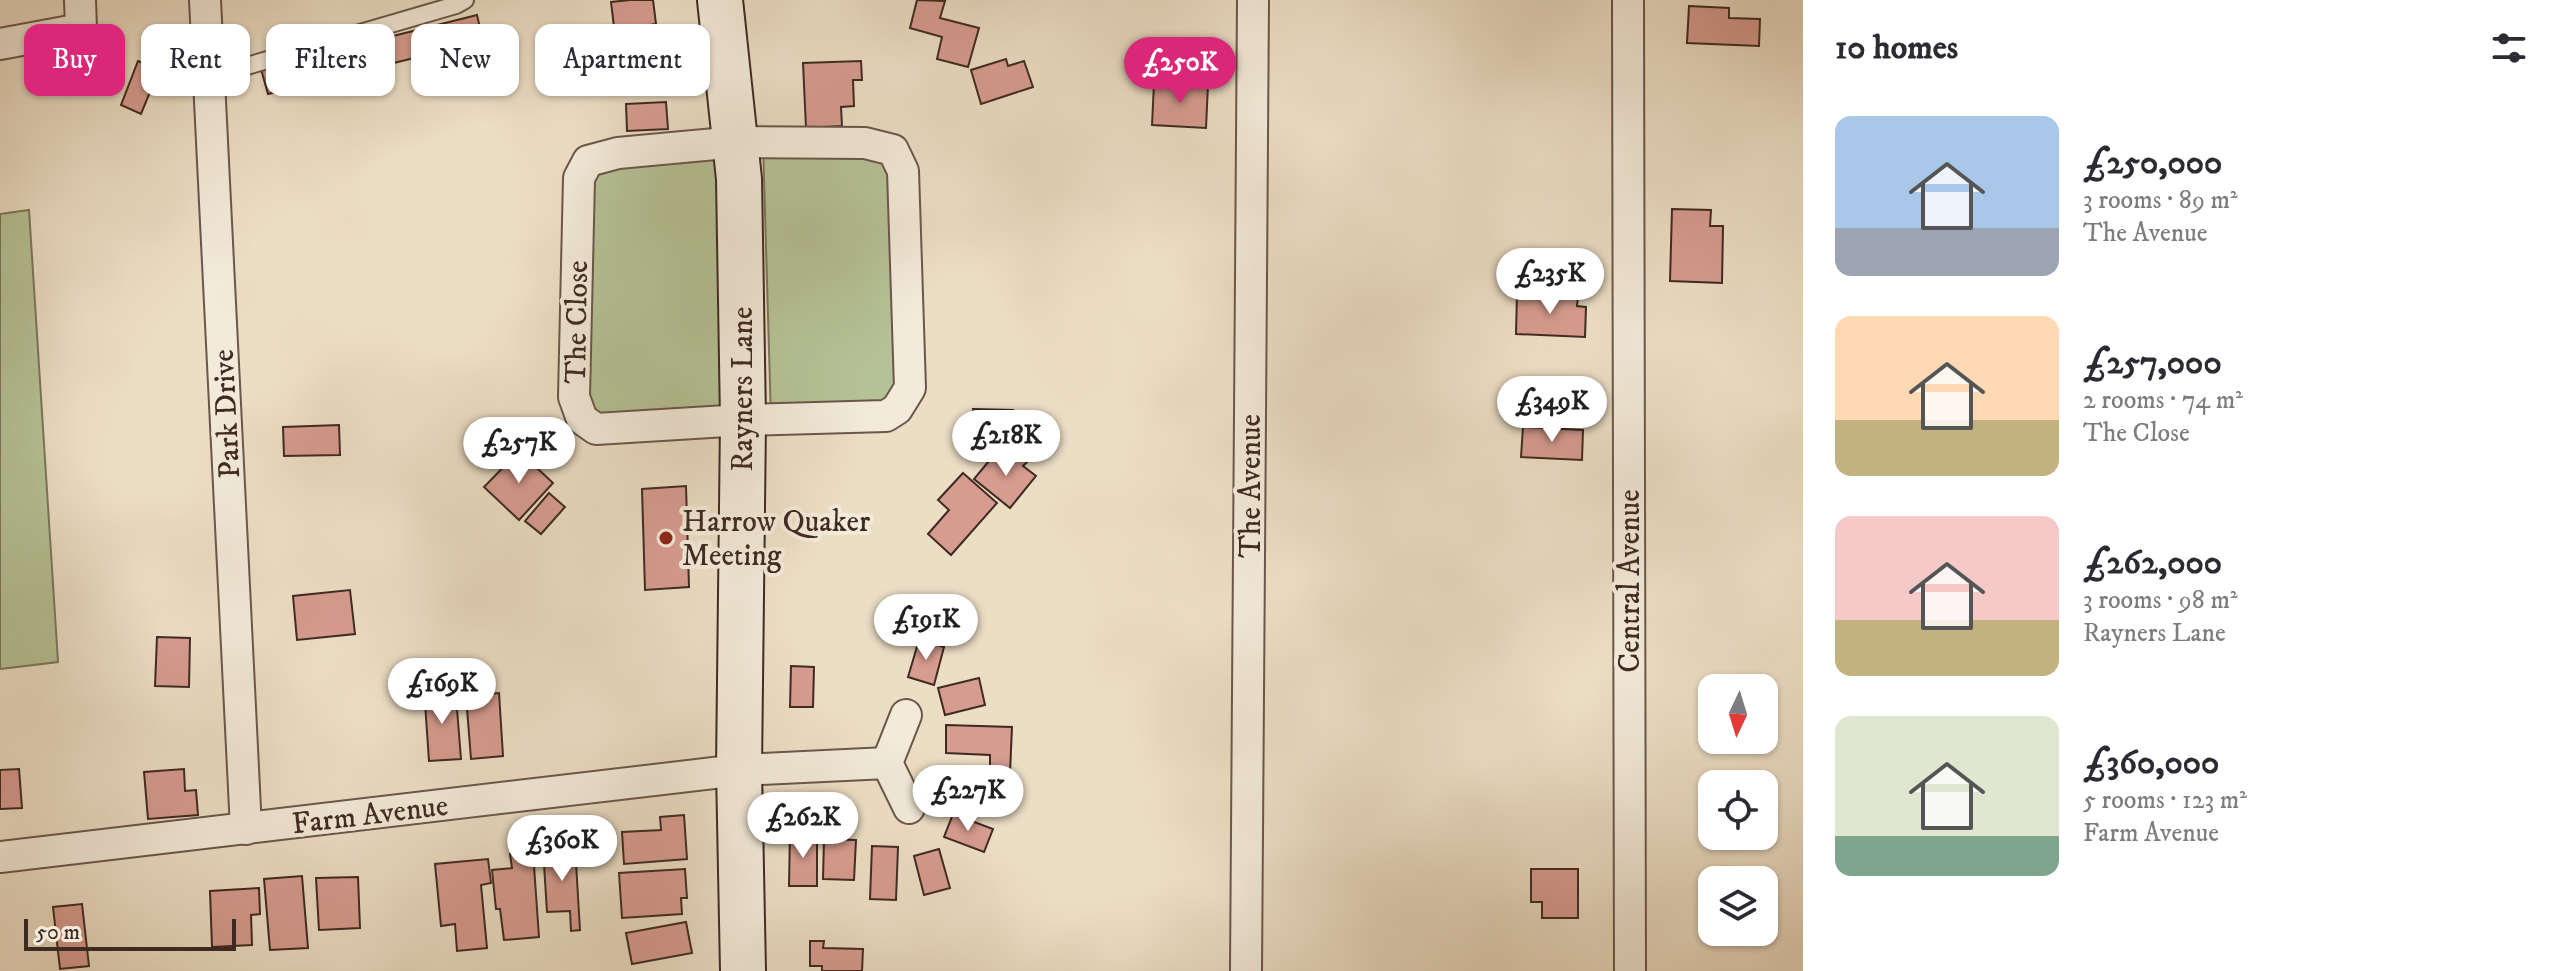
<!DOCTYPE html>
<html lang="en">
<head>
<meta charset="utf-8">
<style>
  :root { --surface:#fff; --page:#f7f7f7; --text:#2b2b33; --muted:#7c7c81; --accent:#db2777 }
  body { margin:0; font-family:"IM FELL DW Pica",serif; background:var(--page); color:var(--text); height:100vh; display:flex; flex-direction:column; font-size:30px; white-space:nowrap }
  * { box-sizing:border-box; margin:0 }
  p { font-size:26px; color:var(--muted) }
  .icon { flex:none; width:44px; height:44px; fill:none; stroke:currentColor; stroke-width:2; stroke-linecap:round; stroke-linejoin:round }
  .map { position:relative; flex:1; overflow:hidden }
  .panel { display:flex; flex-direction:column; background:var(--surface); width:760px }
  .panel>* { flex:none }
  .top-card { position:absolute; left:24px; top:24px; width:760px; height:72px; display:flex; gap:16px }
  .needle { width:52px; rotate:184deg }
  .tools { position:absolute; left:1698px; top:674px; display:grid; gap:16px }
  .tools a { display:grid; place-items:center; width:80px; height:80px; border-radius:16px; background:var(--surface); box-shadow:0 2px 6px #0004; font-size:40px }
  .scale { position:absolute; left:24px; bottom:20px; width:212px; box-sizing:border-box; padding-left:8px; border:4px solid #3f2a22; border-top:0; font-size:22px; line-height:28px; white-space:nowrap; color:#3f2a22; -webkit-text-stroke:6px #f3ead9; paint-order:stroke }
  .price { position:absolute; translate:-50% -68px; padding:0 18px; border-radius:28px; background:#fff; color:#222; font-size:26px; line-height:52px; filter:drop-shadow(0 2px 4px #0008) }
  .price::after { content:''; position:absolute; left:50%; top:48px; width:24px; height:18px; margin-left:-12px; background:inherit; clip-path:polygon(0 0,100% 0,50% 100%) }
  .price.current { background:var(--accent); color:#fff }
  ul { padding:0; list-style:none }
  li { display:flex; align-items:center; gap:24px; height:200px; padding:0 32px }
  li span { display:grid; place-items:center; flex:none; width:224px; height:160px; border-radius:16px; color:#555 }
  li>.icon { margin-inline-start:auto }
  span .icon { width:96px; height:96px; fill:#fffc; stroke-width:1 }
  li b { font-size:34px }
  h2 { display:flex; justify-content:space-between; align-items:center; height:96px; padding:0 32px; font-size:34px }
  .pill { padding:0 28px; border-radius:16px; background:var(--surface); box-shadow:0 2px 6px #0004; font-size:28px; line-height:72px }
  .pill.current { background:var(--accent); color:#fff }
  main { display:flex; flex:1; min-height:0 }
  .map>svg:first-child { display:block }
</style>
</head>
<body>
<main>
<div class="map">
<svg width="1803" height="971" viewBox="0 0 1803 971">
  <rect width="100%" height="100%" fill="#ecdec5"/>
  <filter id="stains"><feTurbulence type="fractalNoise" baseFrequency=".0025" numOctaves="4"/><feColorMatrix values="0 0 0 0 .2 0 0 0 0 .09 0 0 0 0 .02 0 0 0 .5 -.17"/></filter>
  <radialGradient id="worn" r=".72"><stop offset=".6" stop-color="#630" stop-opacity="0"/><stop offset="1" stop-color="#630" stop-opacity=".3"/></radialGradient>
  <g fill="#b5c296" stroke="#7a765c" stroke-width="2">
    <polygon points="724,143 731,420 582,419 579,178"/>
    <polygon points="763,143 893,150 897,409 771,419"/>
    <polygon points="29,210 58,662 0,669 0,214"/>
  </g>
  <g fill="#d79c90" stroke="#3f2a22" stroke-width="2">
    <polygon points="630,0 653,0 656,24 642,26 643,32 615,35 611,2"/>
    <polygon points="917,0 945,1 940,18 979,28 968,67 937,59 942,37 910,28"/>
    <polygon points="1689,6 1729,8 1729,18 1760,19 1759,46 1687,43"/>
    <polygon points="477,15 483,41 268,94 261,69"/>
    <polygon points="661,56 663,93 622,95 620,58"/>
    <polygon points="1006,59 1008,66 1024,61 1033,87 981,104 971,70"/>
    <polygon points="138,61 159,70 141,114 121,105"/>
    <polygon points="861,61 862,80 853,80 854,106 841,107 842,126 806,128 803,63"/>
    <polygon points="1154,83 1208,85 1206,128 1152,125"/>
    <polygon points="666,102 668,129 627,131 626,104"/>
    <polygon points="1672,209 1711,210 1710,226 1723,226 1722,283 1670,281"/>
    <polygon points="1517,294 1578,297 1577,306 1586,307 1585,337 1516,334"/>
    <polygon points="973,409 1013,410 1012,437 972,436"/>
    <polygon points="339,425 340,455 284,456 283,427"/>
    <polygon points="1523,427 1583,430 1582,460 1521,457"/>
    <polygon points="1013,450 1027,462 1023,466 1036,476 1010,508 974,479 993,456 1001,463"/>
    <polygon points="519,451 553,483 519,520 484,487"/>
    <polygon points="963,473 997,503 951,555 928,534 949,510 938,500"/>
    <polygon points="686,486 689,587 645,590 642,489"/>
    <polygon points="549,493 565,507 541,534 525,521"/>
    <polygon points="350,590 355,634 297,640 293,596"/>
    <polygon points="157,637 190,638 189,687 155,686"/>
    <polygon points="919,640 944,647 934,685 908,677"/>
    <polygon points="791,666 814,667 813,707 790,707"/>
    <polygon points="979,678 985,705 945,715 938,688"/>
    <polygon points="440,687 440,698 456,696 461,759 429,761 424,688"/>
    <polygon points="499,693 503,756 471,759 466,696"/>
    <polygon points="946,725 1012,727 1010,773 990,772 990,755 946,753"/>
    <polygon points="19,769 22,808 0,809 0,770"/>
    <polygon points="184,769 185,791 196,790 198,815 148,819 144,772"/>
    <polygon points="952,772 996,774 995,799 951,797"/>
    <polygon points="953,814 993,829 984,852 944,837"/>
    <polygon points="684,815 687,859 624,864 622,832 661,830 660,817"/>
    <polygon points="790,833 817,833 817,886 789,886"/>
    <polygon points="824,839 856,840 854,880 823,879"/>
    <polygon points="575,846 580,930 571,931 570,911 547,912 543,849"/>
    <polygon points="872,846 898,847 896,900 870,899"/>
    <polygon points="939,849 950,888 924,895 914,856"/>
    <polygon points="533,852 539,937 504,940 500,909 496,909 492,870 512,868 510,854"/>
    <polygon points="488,859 491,883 481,885 487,948 457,951 455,924 441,926 435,864"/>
    <polygon points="685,869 687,898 681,898 682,914 622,918 619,873"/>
    <polygon points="1531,869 1578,869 1578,918 1542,918 1542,902 1531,902"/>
    <polygon points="302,876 308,948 270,950 264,879"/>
    <polygon points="358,877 360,928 319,930 316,878"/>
    <polygon points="259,888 260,914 251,915 252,945 212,947 210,891"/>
    <polygon points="82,904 89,966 60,969 53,907"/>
    <polygon points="686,922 692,953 632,964 626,933"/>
    <polygon points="810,941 824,941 823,948 863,949 862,971 822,971 822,966 810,966"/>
  </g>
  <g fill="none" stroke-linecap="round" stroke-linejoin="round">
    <defs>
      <polyline id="lane" points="209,77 456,5 465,0"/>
      <g id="street">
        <polyline points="205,0 246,829"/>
        <polyline points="1628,0 1630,971"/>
        <polyline points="0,44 81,29 80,0"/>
        <polygon points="737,142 865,143 893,150 903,171 910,388 897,409 886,416 743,420 596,429 582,419 574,397 579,178 588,161 618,153"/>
        <polyline points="887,763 906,715"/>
        <polyline points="0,857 739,770 887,763 909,808"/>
        <polyline points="1246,971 1253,0"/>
      </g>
      <polyline id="secondary" points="720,0 739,179 743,420 739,770 743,971"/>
    </defs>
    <use href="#lane" stroke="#6a574b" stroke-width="20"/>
    <use href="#street" stroke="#6a574b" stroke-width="34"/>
    <use href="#secondary" stroke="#3f2a22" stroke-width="48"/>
    <use href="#lane" stroke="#f3ead9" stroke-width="16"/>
    <use href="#street" stroke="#f3ead9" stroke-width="30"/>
    <use href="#secondary" stroke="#f3ead9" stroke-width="44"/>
  </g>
  <circle fill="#8f2418" stroke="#f3ead9" stroke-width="3" cx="666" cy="538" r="8"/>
  <g text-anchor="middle" stroke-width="8" stroke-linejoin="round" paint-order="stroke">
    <g font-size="30" fill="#3f2a22" stroke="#f3ead9">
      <text transform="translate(576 322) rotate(-89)" y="10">The Close</text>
      <text transform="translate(742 389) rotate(-90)" y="10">Rayners Lane</text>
      <text transform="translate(226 414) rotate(-93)" y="10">Park Drive</text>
      <text transform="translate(1250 486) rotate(-90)" y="10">The Avenue</text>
      <text transform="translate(1629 581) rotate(-90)" y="10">Central Avenue</text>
      <text transform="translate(370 814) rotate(-7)" y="10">Farm Avenue</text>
    </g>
    <g font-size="30" fill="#3f2a22" stroke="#f3ead9" text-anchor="start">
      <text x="682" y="531">Harrow Quaker<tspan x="682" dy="34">Meeting</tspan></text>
    </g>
  </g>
  <rect width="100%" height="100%" filter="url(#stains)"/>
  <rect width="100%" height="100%" fill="url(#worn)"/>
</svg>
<div class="tools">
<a><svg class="needle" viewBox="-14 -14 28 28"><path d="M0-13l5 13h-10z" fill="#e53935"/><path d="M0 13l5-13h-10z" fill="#7c7c81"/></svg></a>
<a><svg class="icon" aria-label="locate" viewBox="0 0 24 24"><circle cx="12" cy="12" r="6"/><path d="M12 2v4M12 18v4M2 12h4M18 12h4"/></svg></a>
<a><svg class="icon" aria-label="layers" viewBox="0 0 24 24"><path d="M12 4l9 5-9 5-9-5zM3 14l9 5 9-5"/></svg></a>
</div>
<div class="scale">50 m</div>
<b class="price current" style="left:1180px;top:105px">£250K</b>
<b class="price" style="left:1550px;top:316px">£235K</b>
<b class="price" style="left:1552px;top:444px">£349K</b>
<b class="price" style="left:1006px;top:478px">£218K</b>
<b class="price" style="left:519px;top:485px">£257K</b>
<b class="price" style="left:926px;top:662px">£191K</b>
<b class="price" style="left:442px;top:726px">£169K</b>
<b class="price" style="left:968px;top:833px">£227K</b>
<b class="price" style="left:803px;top:860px">£262K</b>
<b class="price" style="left:562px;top:883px">£360K</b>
<div class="top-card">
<a class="pill current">Buy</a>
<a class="pill">Rent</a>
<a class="pill">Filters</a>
<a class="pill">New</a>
<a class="pill">Apartment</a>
</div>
</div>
<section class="panel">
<h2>10 homes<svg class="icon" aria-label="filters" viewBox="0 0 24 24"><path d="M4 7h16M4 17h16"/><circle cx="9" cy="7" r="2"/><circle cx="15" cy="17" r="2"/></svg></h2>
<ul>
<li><span style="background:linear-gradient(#a9c7e8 70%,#9aa5b1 0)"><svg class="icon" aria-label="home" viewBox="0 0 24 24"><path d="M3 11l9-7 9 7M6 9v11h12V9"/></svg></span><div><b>£250,000</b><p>3 rooms · 89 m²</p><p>The Avenue</p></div></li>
<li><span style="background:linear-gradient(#ffd9b3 65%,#c2b280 0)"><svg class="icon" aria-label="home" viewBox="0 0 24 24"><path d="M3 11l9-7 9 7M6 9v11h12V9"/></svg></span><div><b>£257,000</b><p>2 rooms · 74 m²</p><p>The Close</p></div></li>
<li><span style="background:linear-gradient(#f6c9c9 65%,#c2b280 0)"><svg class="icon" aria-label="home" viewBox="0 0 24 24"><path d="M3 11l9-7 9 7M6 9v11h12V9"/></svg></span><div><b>£262,000</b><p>3 rooms · 98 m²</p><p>Rayners Lane</p></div></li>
<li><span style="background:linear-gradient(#dfe7d0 75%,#7fa58c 0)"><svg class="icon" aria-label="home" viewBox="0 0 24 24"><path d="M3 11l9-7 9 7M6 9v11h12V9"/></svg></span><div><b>£360,000</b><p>5 rooms · 123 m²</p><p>Farm Avenue</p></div></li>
</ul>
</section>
</main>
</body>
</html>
